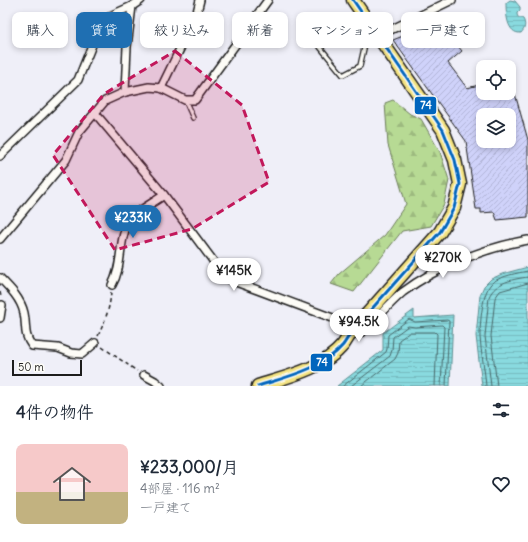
<!DOCTYPE html>
<html lang="ja">
<head>
<meta charset="utf-8">
<style>
  :root { --surface:#fff; --page:#f6f6f7; --text:#1f2937; --muted:#747a83; --accent:#1f6fb2 }
  body { margin:0; font-family:Delius,"Klee One",sans-serif; background:var(--page); color:var(--text); height:100vh; display:flex; flex-direction:column; font-size:15px; white-space:nowrap }
  * { box-sizing:border-box; margin:0 }
  p { font-size:13px; color:var(--muted) }
  .icon { flex:none; width:22px; height:22px; fill:none; stroke:currentColor; stroke-width:2; stroke-linecap:round; stroke-linejoin:round }
  .map { position:relative; height:386px; overflow:hidden }
  .side { display:flex; flex-direction:column; background:var(--surface); flex:1 }
  .side>* { flex:none }
  .hud { position:absolute; left:12px; top:12px; width:504px; height:36px; display:flex; gap:8px }
  .fabs { position:absolute; left:476px; top:60px; display:grid; gap:8px }
  .fabs a { display:grid; place-items:center; width:40px; height:40px; border-radius:8px; background:var(--surface); box-shadow:0 2px 6px #0003; font-size:20px }
  .scale { position:absolute; left:12px; bottom:10px; width:70px; box-sizing:border-box; padding-left:4px; border:2px solid #1c1c1c; border-top:0; font-size:11px; line-height:14px; white-space:nowrap; color:#1c1c1c; -webkit-text-stroke:3px #fdfcf7; paint-order:stroke }
  .price { position:absolute; translate:-50% -34px; padding:0 9px; border-radius:14px; background:#fff; color:#222; font-size:13px; line-height:26px; filter:drop-shadow(0 1px 2px #0008) }
  .price::after { content:''; position:absolute; left:50%; top:24px; width:12px; height:9px; margin-left:-6px; background:inherit; clip-path:polygon(0 0,100% 0,50% 100%) }
  .price.selected { background:var(--accent); color:#fff }
  ul { padding:0; list-style:none }
  li { display:flex; align-items:center; gap:12px; height:100px; padding:0 16px }
  li span { display:grid; place-items:center; flex:none; width:112px; height:80px; border-radius:8px; color:#555 }
  li>.icon { margin-inline-start:auto }
  span .icon { width:48px; height:48px; fill:#fffc; stroke-width:1 }
  li b { font-size:17px }
  h2 { display:flex; justify-content:space-between; align-items:center; height:48px; padding:0 16px; font-size:17px }
  .chip { padding:0 14px; border-radius:8px; background:var(--surface); box-shadow:0 2px 6px #0003; font-size:14px; line-height:36px }
  .chip.selected { background:var(--accent); color:#fff }
  .map>svg:first-child { display:block }
</style>
</head>
<body>
<div class="map">
<svg width="528" height="386" viewBox="0 0 528 386">
  <defs>
    <pattern id="forest-firs" width="22" height="20" patternUnits="userSpaceOnUse"><rect width="22" height="20" fill="#b7da94"/><path d="M5 1l3.5 6h-7zM16 11l3.5 6h-7z" fill="#9dba7f"/></pattern>
    <pattern id="water-rules" width="6" height="5" patternUnits="userSpaceOnUse"><rect width="6" height="5" fill="#89dadf"/><path d="M0 2.5h6" fill="none" stroke="#76babf"/></pattern>
    <pattern id="building-hatch" width="6" height="6" patternUnits="userSpaceOnUse"><rect width="6" height="6" fill="#cfd2fa"/><path d="M-1 1l2-2M0 6l6-6M5 7l2-2" fill="none" stroke="#b1b4d6"/></pattern>
  </defs>
  <rect width="100%" height="100%" fill="#efeff8"/>
  <filter id="ink" filterUnits="userSpaceOnUse"><feTurbulence type="fractalNoise" baseFrequency=".025" numOctaves="2"/><feDisplacementMap in="SourceGraphic" scale="8" xChannelSelector="R" yChannelSelector="G"/><feConvolveMatrix kernelMatrix="1 2 1 2 8 2 1 2 1" color-interpolation-filters="sRGB"/></filter>
  <g filter="url(#ink)">
    <polygon fill="url(#forest-firs)" stroke="#6a7b58" points="393,100 410,114 421,119 440,152 449,180 444,204 431,226 402,231 354,292 331,284 339,274 385,235 406,204 388,145 385,103"/>
    <g fill="url(#water-rules)" stroke="#5d8e91">
      <path d="M510,0L515,1L520,7V10L517,13C517,19 520,17 523,19C526,24 525,29 521,33C507,34 506,14 506,3Z"/>
      <polygon points="528,267 528,386 482,386 476,336 480,295 484,286 491,279 502,274"/>
      <polygon points="414,310 414,318 453,315 450,386 337,386 383,350 383,333"/>
    </g>
    <g fill="none" stroke-linecap="round" stroke-linejoin="round">
      <g stroke="#48686a" stroke-width="1">
        <polyline points="343,386 386,352 387,349 388,335 409,319 415,322 447,320 449,321 446,386"/>
        <polyline points="351,386 390,356 392,350 393,337 408,326 415,327 442,325 444,327 441,386"/>
        <polyline points="361,386 395,359 398,353 399,340 410,332 435,332 437,334 435,386"/>
        <path d="M486,386C485,370 481,354 480,337C480,324 482,290 493,282C502,276 517,273 528,271"/>
        <path d="M491,386L485,336L489,297C495,282 514,279 528,277"/>
        <polyline points="497,386 491,336 495,298 500,291 528,283"/>
      </g>
    </g>
    <path fill="url(#building-hatch)" stroke="#1c1c1c" fill-rule="evenodd" d="M438,22L462,51L448,63L467,88L483,84V93H509V77L510,76L528,140V217L497,220L494,212L481,213V209H476L466,141L393,40L425,27L427,30ZM483,115H509V141H483Z"/>
    <g fill="none" stroke-linecap="round" stroke-linejoin="round">
      <defs>
        <g id="lane">
          <polyline points="365,44 339,35 320,47 343,75 360,66 365,44 375,38"/>
          <polyline points="185,100 193,118"/>
        </g>
        <g id="street">
          <polyline points="378,36 452,0"/>
          <polyline points="161,88 196,16 200,0"/>
          <polyline points="125,92 127,47 132,6"/>
          <path d="M95,113L164,195L220,270L228,278L236,282L346,323L359,334L366,329C378,317 390,303 403,292C436,267 487,247 528,240"/>
          <polyline points="0,156 78,80 100,25 112,15 132,6 141,0"/>
          <polyline points="0,239 66,160 79,132 105,101 125,92 149,87 161,88 185,100 195,100 268,0"/>
          <path d="M0,278C10,288 21,299 24,313C27,327 23,334 32,346L58,348L71,353L82,354L95,343"/>
          <path d="M112,285C124,264 117,238 131,218C136,212 156,201 164,195"/>
          <polyline points="0,318 2,305"/>
          <polyline points="144,375 155,381 161,386"/>
        </g>
        <path id="primary" d="M258,386C286,377 323,369 343,345C346,341 349,335 353,330L440,232L454,208L460,184L455,160L443,130L353,0"/>
      </defs>
      <use href="#lane" stroke="#1c1c1c" stroke-width="6"/>
      <use href="#street" stroke="#1c1c1c" stroke-width="10"/>
      <use href="#primary" stroke="#1c1c1c" stroke-width="15"/>
      <g stroke="#1c1c1c" stroke-width="1.5" stroke-dasharray="4 3" stroke-linecap="butt">
        <polyline points="0,292 1,297"/>
        <path d="M98,336C105,321 110,308 111,292"/>
        <polyline points="102,347 137,371"/>
      </g>
      <use href="#lane" stroke="#fdfcf7" stroke-width="3.5"/>
      <use href="#street" stroke="#fdfcf7" stroke-width="7"/>
      <use href="#primary" stroke="#f4e382" stroke-width="12"/>
      <defs>
        <path id="bus-1" d="M258,386C286,377 323,369 343,345C346,341 349,335 353,330L440,232L454,208L460,184L455,160L443,130L353,0"/>
      </defs>
      <use href="#bus-1" stroke="#fdfcf7" stroke-width="6"/>
      <use href="#bus-1" stroke="#0065bd" stroke-width="3"/>
    </g>
  </g>
  <path fill="#c2185b" fill-opacity="0.2" stroke="#c2185b" stroke-width="3" stroke-dasharray="8 5" stroke-linejoin="round" d="M175,51L242,105L269,182L192,229L115,250L53,155L104,94Z"/>
  <g stroke="#fdfcf7" stroke-width="1.5">
    <rect x="414" y="96" width="23" height="19" rx="4" fill="#0065bd"/>
    <rect x="310" y="353" width="23" height="19" rx="4" fill="#0065bd"/>
  </g>
  <g font-size="11" text-anchor="middle" font-weight="bold" fill="#fff">
    <text x="426" y="109">74</text>
    <text x="322" y="366">74</text>
  </g>
</svg>
<div class="fabs">
<a><svg class="icon" aria-label="locate" viewBox="0 0 24 24"><circle cx="12" cy="12" r="6"/><path d="M12 2v4M12 18v4M2 12h4M18 12h4"/></svg></a>
<a><svg class="icon" aria-label="layers" viewBox="0 0 24 24"><path d="M12 4l9 5-9 5-9-5zM3 14l9 5 9-5"/></svg></a>
</div>
<div class="scale">50 m</div>
<b class="price selected" style="left:133px;top:239px">¥233K</b>
<b class="price" style="left:443px;top:279px">¥270K</b>
<b class="price" style="left:234px;top:292px">¥145K</b>
<b class="price" style="left:359px;top:343px">¥94.5K</b>
<div class="hud">
<a class="chip">購入</a>
<a class="chip selected">賃貸</a>
<a class="chip">絞り込み</a>
<a class="chip">新着</a>
<a class="chip">マンション</a>
<a class="chip">一戸建て</a>
</div>
</div>
<section class="side">
<h2>4件の物件<svg class="icon" aria-label="filters" viewBox="0 0 24 24"><path d="M4 7h16M4 17h16"/><circle cx="9" cy="7" r="2"/><circle cx="15" cy="17" r="2"/></svg></h2>
<ul>
<li><span style="background:linear-gradient(#f6c9c9 60%,#c2b280 0)"><svg class="icon" aria-label="home" viewBox="0 0 24 24"><path d="M3 11l9-7 9 7M6 9v11h12V9"/></svg></span><div><b>¥233,000/月</b><p>4部屋 · 116 m²</p><p>一戸建て</p></div><svg class="icon" aria-label="heart" viewBox="0 0 24 24"><path d="M12 20l-8-8c-3-5 5-10 8-4 3-6 11-1 8 4z"/></svg></li>
</ul>
</section>
</body>
</html>
